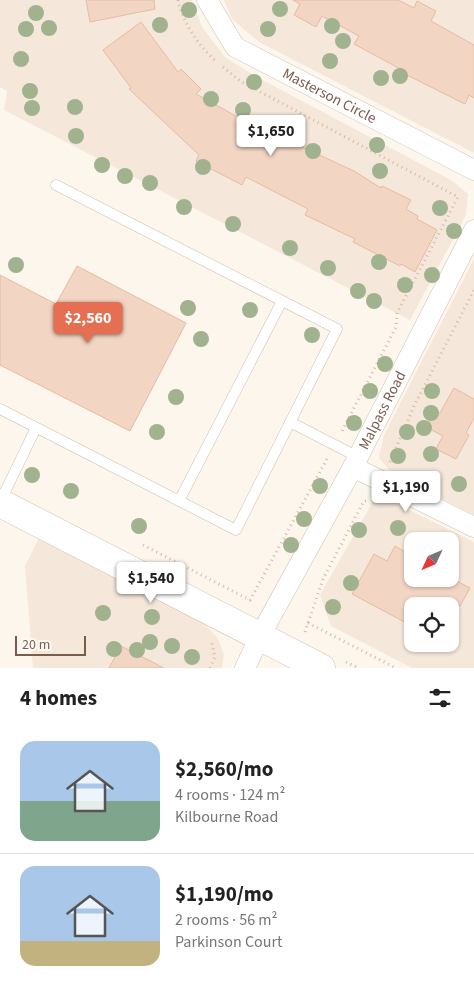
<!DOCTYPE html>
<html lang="en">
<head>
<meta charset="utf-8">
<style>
  :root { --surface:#fff; --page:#f6f6f6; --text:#222; --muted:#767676; --line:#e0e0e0; --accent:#e76f51 }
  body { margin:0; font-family:"Source Sans 3",sans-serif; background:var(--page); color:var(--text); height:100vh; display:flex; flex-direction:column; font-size:19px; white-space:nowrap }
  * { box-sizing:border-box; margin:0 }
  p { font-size:16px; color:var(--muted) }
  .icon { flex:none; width:28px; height:28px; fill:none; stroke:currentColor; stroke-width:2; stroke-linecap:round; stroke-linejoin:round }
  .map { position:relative; height:668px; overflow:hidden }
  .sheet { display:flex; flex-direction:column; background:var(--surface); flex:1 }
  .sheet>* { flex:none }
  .needle { width:32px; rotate:226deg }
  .controls { position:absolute; left:404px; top:532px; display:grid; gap:10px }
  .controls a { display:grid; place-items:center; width:55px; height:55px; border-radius:10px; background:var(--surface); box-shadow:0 1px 4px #0004; font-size:25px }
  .scale { position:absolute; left:15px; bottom:12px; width:71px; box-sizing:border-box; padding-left:5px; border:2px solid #7a5c4d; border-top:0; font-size:14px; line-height:18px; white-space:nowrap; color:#7a5c4d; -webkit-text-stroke:4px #fffaf3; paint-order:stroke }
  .price { position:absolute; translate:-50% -42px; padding:0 11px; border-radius:5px; background:#fff; color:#222; font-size:16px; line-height:32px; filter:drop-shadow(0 1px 2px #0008) }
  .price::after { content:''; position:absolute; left:50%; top:30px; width:15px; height:11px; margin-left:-8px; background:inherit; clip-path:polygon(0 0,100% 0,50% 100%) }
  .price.on { background:var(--accent); color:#fff }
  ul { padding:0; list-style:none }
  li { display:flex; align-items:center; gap:15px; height:125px; padding:0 20px }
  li+li { border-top:1px solid var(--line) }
  li span { display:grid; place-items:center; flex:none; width:140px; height:100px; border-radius:15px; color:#555 }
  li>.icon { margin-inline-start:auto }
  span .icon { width:60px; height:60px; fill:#fffc; stroke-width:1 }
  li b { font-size:21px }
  h2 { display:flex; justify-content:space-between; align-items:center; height:60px; padding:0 20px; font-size:21px }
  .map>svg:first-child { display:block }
</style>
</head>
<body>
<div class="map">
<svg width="474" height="668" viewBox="0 0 474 668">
  <rect width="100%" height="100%" fill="#fdf6ec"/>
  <g fill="#f5e8da" fill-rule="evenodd">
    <polygon points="0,0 192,0 202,27 225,57 255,76 451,180 468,194 466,215 410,320 4,110 7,91 0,87"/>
    <polygon points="224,0 474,0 474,153 259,42 232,19"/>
    <polygon points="474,259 474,515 392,473 379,458 384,435"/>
    <path d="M377,494L474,542V668H412L331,626L320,595ZM412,541H450V579H412ZM412,606H450V644H412Z"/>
    <polygon points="39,538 198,618 217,637 224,654 222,668 33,668 25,566"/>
  </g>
  <g fill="#f3d5c3" stroke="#e6bba3">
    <polygon points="86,0 154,0 155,9 90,22"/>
    <polygon points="293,0 398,0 414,8 417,1 436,11 431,21 474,45 474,98 469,95 465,104 405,74 406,72 354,44 359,36 322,16 316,27 294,15 300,4"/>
    <polygon points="141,22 178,72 181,69 201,89 196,94 245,121 247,116 278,132 301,144 300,146 354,171 381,188 382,186 411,200 406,209 418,216 417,219 437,230 415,272 401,264 400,266 353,242 355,239 305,215 308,209 246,177 242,185 196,161 199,155 129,89 131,88 103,50"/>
    <polygon points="77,266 186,323 130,431 0,365 0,275 56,304"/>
    <polygon points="454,388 474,399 474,418 466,433 469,435 456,459 436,449 443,436 426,427 435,411 440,413"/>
    <polygon points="395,546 412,556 412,579 453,579 470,588 460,606 412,606 412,626 352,594 374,554 387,561"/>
    <polygon points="121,646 164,668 109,668"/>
  </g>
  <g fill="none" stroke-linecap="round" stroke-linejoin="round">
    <defs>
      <g id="lane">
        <polyline points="0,409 236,530 337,329 56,185"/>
        <polyline points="290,422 358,457"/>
        <polyline points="179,501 282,301"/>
        <polyline points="0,502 36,428"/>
      </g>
      <g id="street">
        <path id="s1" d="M207,0L235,47L474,170"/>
        <polyline points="353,467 474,527"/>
        <path id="s2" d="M245,668L260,636L353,467L474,230"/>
      </g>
      <polyline id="secondary" points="0,503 321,668"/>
    </defs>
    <use href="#lane" stroke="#d1beb0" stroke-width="11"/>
    <use href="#street" stroke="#d1beb0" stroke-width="21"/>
    <use href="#secondary" stroke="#d6c0b0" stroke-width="29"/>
    <g stroke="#d9b8a5" stroke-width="3" stroke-dasharray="1 4" stroke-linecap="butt">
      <path d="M178,0C183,23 199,47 217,62"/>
      <polyline points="223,67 240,81 458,197 397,313 396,327 342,431"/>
      <polyline points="390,462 414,406 474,290"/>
      <polyline points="143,545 250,600 327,459"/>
      <polyline points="308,623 396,668"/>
      <polyline points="305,632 323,579 364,501 369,501"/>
      <polyline points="346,662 359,668"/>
      <polyline points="210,668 215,657 211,640"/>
    </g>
    <use href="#lane" stroke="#fff" stroke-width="10"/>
    <use href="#street" stroke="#fff" stroke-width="20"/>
    <use href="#secondary" stroke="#fff" stroke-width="28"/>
  </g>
  <g fill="#a0b28e">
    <circle cx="280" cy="9" r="8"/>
    <circle cx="189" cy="10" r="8"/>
    <circle cx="36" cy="13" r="8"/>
    <circle cx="160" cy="25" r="8"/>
    <circle cx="332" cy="26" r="8"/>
    <circle cx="49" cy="28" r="8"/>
    <circle cx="26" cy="29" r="8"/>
    <circle cx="268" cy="29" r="8"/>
    <circle cx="343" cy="41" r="8"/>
    <circle cx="21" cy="59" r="8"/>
    <circle cx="330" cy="61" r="8"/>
    <circle cx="400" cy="76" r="8"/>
    <circle cx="381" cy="78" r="8"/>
    <circle cx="254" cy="82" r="8"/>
    <circle cx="30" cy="91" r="8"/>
    <circle cx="211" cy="99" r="8"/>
    <circle cx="75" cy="107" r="8"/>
    <circle cx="32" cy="108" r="8"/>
    <circle cx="243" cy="110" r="8"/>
    <circle cx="76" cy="136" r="8"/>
    <circle cx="377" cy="145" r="8"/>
    <circle cx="313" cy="151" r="8"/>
    <circle cx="102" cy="165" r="8"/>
    <circle cx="203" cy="167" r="8"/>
    <circle cx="380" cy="171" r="8"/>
    <circle cx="125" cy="176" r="8"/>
    <circle cx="150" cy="183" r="8"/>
    <circle cx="184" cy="207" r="8"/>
    <circle cx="440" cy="208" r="8"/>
    <circle cx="233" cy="224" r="8"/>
    <circle cx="454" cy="231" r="8"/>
    <circle cx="290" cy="248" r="8"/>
    <circle cx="379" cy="262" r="8"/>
    <circle cx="16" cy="265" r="8"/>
    <circle cx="328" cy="268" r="8"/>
    <circle cx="432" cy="275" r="8"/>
    <circle cx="405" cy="285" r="8"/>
    <circle cx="358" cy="291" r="8"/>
    <circle cx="374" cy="301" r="8"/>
    <circle cx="188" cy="308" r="8"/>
    <circle cx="250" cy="310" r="8"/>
    <circle cx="312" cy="335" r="8"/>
    <circle cx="201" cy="339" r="8"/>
    <circle cx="385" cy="364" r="8"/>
    <circle cx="370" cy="391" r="8"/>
    <circle cx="432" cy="391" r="8"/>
    <circle cx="176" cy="397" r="8"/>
    <circle cx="431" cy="413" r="8"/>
    <circle cx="354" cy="423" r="8"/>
    <circle cx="424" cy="428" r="8"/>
    <circle cx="157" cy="432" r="8"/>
    <circle cx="407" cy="432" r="8"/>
    <circle cx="431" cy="454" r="8"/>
    <circle cx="398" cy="456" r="8"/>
    <circle cx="32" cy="475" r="8"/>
    <circle cx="459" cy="484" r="8"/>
    <circle cx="320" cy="486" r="8"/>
    <circle cx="71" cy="491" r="8"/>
    <circle cx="304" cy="519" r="8"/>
    <circle cx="139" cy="526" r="8"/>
    <circle cx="398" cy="528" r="8"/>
    <circle cx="359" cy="530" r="8"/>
    <circle cx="291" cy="545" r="8"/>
    <circle cx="351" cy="583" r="8"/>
    <circle cx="333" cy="607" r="8"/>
    <circle cx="103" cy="613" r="8"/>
    <circle cx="152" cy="617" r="8"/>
    <circle cx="150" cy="642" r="8"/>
    <circle cx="172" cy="646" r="8"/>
    <circle cx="114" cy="649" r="8"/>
    <circle cx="137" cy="650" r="8"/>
    <circle cx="192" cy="657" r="8"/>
  </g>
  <g text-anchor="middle" stroke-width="4.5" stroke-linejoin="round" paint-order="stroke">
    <g font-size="15" fill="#7a5c4d" stroke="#fffaf3">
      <text dy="5" stroke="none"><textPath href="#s1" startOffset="161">Masterson Circle</textPath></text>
      <text dy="5" stroke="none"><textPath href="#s2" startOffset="292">Malpass Road</textPath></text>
    </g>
  </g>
</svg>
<div class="controls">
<a><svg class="needle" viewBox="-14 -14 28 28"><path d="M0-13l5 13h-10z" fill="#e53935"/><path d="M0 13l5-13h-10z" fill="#767676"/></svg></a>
<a><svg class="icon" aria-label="locate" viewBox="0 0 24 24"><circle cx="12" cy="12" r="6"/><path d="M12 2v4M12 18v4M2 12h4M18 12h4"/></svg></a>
</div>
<div class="scale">20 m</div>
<b class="price" style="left:271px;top:157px">$1,650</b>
<b class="price on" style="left:88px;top:344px">$2,560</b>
<b class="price" style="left:406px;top:513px">$1,190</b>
<b class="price" style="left:151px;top:604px">$1,540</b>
</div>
<section class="sheet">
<h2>4 homes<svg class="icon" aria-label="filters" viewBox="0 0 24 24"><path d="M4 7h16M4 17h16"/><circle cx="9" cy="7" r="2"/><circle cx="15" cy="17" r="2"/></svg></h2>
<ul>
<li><span style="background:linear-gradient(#a9c7e8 60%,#7fa58c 0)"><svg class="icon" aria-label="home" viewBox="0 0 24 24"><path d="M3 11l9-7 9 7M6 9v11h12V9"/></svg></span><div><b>$2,560/mo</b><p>4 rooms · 124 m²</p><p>Kilbourne Road</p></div></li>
<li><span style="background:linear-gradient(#a9c7e8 75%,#c2b280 0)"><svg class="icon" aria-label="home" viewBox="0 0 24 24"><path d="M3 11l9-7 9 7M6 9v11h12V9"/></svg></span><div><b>$1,190/mo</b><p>2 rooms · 56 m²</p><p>Parkinson Court</p></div></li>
</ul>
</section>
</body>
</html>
